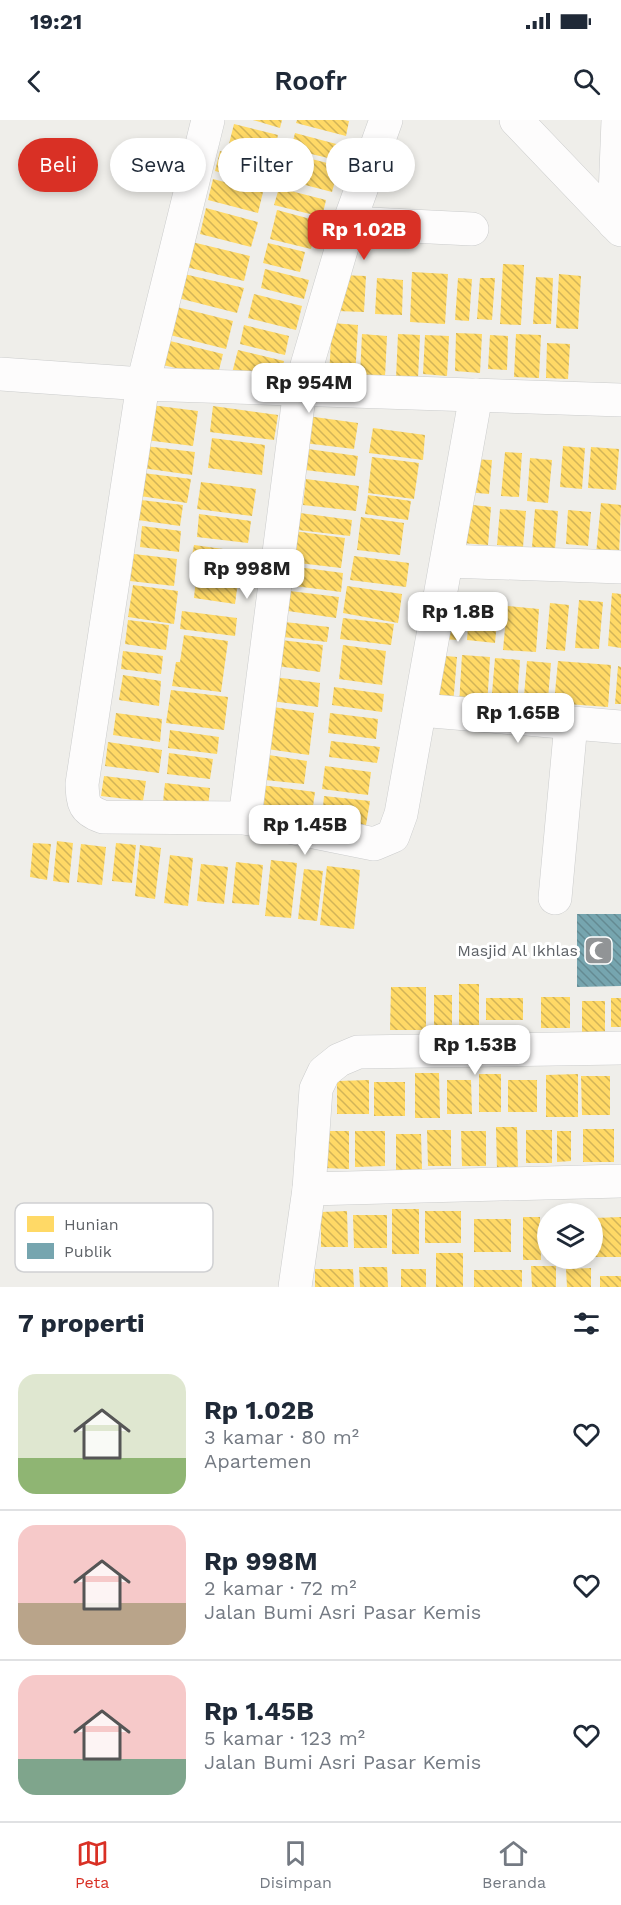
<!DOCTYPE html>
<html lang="id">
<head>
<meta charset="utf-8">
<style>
  :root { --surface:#fff; --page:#f2f2f3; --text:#1f2937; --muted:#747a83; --line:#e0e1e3; --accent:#d93025 }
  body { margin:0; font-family:"Work Sans",sans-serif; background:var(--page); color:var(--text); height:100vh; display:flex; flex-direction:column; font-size:22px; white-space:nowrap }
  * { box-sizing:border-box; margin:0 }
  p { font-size:20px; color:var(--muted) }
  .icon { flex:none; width:33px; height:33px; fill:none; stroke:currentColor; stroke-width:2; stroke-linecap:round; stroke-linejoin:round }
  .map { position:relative; height:1167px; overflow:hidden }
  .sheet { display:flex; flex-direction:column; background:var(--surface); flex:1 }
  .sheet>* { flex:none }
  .banner { position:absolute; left:18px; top:18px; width:585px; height:54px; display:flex; gap:12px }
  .buttons { position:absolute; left:537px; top:1083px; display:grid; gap:12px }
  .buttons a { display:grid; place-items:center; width:66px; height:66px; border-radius:50%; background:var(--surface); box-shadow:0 3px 9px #0003; font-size:30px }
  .price { position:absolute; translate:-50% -51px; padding:0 14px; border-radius:12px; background:#fff; color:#222; font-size:20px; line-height:39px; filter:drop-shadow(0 2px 3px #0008) }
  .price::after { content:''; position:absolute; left:50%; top:36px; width:18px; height:14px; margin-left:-9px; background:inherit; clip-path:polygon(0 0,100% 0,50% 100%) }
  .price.current { background:var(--accent); color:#fff }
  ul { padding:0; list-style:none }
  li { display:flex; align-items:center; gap:18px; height:150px; padding:0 18px }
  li+li { border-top:2px solid var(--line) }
  li span { display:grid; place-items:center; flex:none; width:168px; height:120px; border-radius:18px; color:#555 }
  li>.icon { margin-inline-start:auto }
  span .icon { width:72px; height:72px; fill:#fffc; stroke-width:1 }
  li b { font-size:26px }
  h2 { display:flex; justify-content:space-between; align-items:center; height:72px; padding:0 18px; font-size:26px }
  .chip { padding:0 21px; border-radius:27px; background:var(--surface); box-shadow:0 3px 9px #0003; font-size:21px; line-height:54px }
  .chip.current { background:var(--accent); color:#fff }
  .status { display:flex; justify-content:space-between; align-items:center; height:42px; padding:0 30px; background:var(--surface); direction:ltr }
  .status svg { height:16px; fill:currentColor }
  header { display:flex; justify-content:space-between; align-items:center; height:78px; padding:0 18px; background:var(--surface); font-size:27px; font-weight:600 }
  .tab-bar { display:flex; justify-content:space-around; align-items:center; height:84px; border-top:2px solid var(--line); background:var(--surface); font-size:16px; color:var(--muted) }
  .tab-bar a { display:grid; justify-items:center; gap:3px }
  .tab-bar .current { color:var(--accent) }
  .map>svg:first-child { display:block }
</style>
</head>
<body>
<div class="status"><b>19:21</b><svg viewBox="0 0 49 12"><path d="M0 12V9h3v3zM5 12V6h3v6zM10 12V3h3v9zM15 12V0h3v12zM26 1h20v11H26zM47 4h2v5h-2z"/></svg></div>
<header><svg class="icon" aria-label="back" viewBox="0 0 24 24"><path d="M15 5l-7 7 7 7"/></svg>Roofr<svg class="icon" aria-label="search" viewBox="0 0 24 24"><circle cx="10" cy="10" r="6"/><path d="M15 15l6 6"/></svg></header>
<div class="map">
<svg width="621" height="1167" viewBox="0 0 621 1167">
  <defs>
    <pattern id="homes-back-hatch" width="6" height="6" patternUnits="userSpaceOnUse" patternTransform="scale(1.5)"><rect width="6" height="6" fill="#ffd966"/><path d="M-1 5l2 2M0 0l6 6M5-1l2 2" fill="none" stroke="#d2b458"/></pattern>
    <pattern id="public-back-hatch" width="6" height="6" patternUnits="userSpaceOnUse" patternTransform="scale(1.5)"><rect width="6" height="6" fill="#76a5af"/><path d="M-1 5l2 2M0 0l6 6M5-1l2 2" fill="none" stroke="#648a92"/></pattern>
  </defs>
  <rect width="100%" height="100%" fill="#efeeea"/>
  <g fill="url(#homes-back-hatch)">
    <polygon points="253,0 282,0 280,8"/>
    <polygon points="297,0 344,0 349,1 346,16 296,3"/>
    <polygon points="234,4 278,15 273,35 229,24"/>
    <polygon points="295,13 340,25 336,40 291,29"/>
    <polygon points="220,31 271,44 266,64 215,51"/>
    <polygon points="292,34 339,46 332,72 286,60"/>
    <polygon points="213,59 263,72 258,93 208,80"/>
    <polygon points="279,68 326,80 322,97 274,85"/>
    <polygon points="206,88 258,102 251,127 200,114"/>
    <polygon points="277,90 318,101 311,129 270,119"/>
    <polygon points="192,122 250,136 244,161 186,147"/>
    <polygon points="268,123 305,132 300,152 263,143"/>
    <polygon points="503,144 524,145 521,205 500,204"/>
    <polygon points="265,149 309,160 304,179 261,168"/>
    <polygon points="412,152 448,154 445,204 410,202"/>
    <polygon points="184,154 244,168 237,193 178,178"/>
    <polygon points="559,154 581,156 578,209 556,208"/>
    <polygon points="340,155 366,156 364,192 338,191"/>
    <polygon points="536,157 553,158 551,204 533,204"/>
    <polygon points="377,158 403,160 402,195 375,194"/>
    <polygon points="458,158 472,159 469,201 455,200"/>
    <polygon points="480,158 495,158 492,200 477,199"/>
    <polygon points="254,174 302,186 296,210 248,198"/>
    <polygon points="177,187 233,201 226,229 170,215"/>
    <polygon points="332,203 358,205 355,258 329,256"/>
    <polygon points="244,205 289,216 285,235 240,224"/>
    <polygon points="456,213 482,214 480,253 455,251"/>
    <polygon points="362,214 387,216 385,257 360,256"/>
    <polygon points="398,214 420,215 418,259 396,258"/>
    <polygon points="516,214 541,215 539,258 514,257"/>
    <polygon points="425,215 449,216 447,256 423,254"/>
    <polygon points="490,215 508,216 507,250 488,249"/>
    <polygon points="170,221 223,234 217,258 163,245"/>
    <polygon points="547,223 570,224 568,259 546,258"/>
    <polygon points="238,230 284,241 279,265 232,253"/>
    <polygon points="151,285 198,291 193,326 146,320"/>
    <polygon points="213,286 278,295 274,320 210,312"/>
    <polygon points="307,296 358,303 354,329 304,323"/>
    <polygon points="373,308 425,315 423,340 369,333"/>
    <polygon points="212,318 265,325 262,355 208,348"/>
    <polygon points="145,326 195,332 192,355 142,348"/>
    <polygon points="563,326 585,328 582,369 560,367"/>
    <polygon points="591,327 619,329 616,370 588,368"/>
    <polygon points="308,329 358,336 355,356 305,350"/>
    <polygon points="505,332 522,333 519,377 501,376"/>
    <polygon points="372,337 419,343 414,379 368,373"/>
    <polygon points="530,338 552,340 548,383 527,381"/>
    <polygon points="469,339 492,340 489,374 466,372"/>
    <polygon points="143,353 191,359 187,383 140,376"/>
    <polygon points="306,359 359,366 356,391 303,385"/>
    <polygon points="201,362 256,369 252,396 197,389"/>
    <polygon points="368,375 411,381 408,400 365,394"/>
    <polygon points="141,380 183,385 180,406 138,400"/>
    <polygon points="601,383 621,385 619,435 596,434"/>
    <polygon points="464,384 491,387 488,425 461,423"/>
    <polygon points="500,389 526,391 523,427 497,425"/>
    <polygon points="535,389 558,391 555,429 532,427"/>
    <polygon points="568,390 591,392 588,426 566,424"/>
    <polygon points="300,393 352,400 350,416 298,410"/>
    <polygon points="199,394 251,401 248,423 197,417"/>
    <polygon points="361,397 404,403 400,435 357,430"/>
    <polygon points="142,406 181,411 179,432 140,427"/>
    <polygon points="294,411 345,418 341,448 290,442"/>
    <polygon points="194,425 245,432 243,448 191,441"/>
    <polygon points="134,434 177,439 174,466 130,461"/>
    <polygon points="354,436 409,443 406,467 350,460"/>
    <polygon points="290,446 343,453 341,472 287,465"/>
    <polygon points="197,448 239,454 235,484 194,478"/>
    <polygon points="133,465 178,471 174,504 128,497"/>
    <polygon points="347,466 402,474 398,503 343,493"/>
    <polygon points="290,471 339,477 336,498 288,491"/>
    <polygon points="612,473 621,474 621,528 608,526"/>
    <polygon points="444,476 461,478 458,520 441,519"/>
    <polygon points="470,477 499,479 495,523 467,520"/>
    <polygon points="579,480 603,482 599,529 575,528"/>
    <polygon points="550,483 569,485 565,531 546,529"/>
    <polygon points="507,486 539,489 536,532 503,530"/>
    <polygon points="182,491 237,498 235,516 180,509"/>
    <polygon points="343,498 394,504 391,525 340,519"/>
    <polygon points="128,500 169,505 166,530 125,524"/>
    <polygon points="285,502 329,507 327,522 283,517"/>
    <polygon points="184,515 228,521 221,572 172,566 176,542 180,542"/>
    <polygon points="281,520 323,525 320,552 277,546"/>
    <polygon points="343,525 386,531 382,565 339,559"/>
    <polygon points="123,531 163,536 161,554 121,549"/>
    <polygon points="435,535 457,537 453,585 431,583"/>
    <polygon points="462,535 490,537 487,587 459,585"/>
    <polygon points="495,538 520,540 517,587 491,585"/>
    <polygon points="527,541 551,543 547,590 523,588"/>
    <polygon points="558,541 611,545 608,587 554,583"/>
    <polygon points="618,546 621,547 621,584 615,584"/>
    <polygon points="123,555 161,561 159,586 119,580"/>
    <polygon points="274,557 320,563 318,587 271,581"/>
    <polygon points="334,567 384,574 382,592 332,585"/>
    <polygon points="171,570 228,577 224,610 166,603"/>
    <polygon points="273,587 314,593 309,635 267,629"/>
    <polygon points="116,593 162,599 160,622 113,615"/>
    <polygon points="330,593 378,599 376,619 328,613"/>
    <polygon points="170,610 219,617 217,634 168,628"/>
    <polygon points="331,621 380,627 377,643 329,637"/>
    <polygon points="108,622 162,630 159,653 105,646"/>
    <polygon points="169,633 213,639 210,659 167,654"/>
    <polygon points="269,635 307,641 304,664 265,660"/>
    <polygon points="325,646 371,652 368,675 322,669"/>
    <polygon points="104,656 146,661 143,681 101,676"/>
    <polygon points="165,663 210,668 208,688 163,682"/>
    <polygon points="261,665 315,672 311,700 257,692"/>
    <polygon points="324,676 370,681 366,705 322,699"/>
    <polygon points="57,721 73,723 69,763 53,761"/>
    <polygon points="33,723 51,724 47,760 30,757"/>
    <polygon points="116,723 136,725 132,763 112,761"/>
    <polygon points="81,724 106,727 102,765 77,762"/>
    <polygon points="140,725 161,728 155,779 135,776"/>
    <polygon points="170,735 193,738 188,786 164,783"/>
    <polygon points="271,740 297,743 291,798 265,796"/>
    <polygon points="236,742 263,745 259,785 232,783"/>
    <polygon points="201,744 228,747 224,784 197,781"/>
    <polygon points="327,746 360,750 354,809 320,805"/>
    <polygon points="304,749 323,751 317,801 298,799"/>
    <polygon points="459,864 479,864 479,911 459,910"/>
    <polygon points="391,867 426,867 426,910 390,910"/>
    <polygon points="434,875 452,875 452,909 434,910"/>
    <rect x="541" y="877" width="29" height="31"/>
    <rect x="486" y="878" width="37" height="22"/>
    <rect x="611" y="878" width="10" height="29"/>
    <polygon points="582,881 605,881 605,914 582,915"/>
    <polygon points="415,953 439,953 440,998 415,998"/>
    <rect x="479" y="954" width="22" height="38"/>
    <polygon points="578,954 578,997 546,997 546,955"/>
    <polygon points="581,956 610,956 610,995 582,995"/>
    <polygon points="369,960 369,994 337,994 337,961"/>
    <polygon points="447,960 471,960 472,994 447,994"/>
    <rect x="508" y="960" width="29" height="32"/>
    <rect x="374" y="962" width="31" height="34"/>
    <polygon points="496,1007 517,1007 518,1049 497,1050"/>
    <rect x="583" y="1009" width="31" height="33"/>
    <polygon points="427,1010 451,1010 451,1046 428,1046"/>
    <rect x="526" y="1010" width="26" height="33"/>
    <polygon points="324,1011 349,1011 349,1049 324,1048"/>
    <polygon points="355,1011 385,1011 385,1046 355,1047"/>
    <polygon points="461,1011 486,1011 486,1046 462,1046"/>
    <polygon points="557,1011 571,1011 571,1041 557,1042"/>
    <polygon points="396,1014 421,1014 422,1050 396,1050"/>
    <rect x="392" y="1089" width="27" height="45"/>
    <polygon points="347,1091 348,1127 321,1127 321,1092"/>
    <rect x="425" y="1091" width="36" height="32"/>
    <polygon points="353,1095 387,1095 387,1128 354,1128"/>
    <polygon points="523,1097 540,1097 541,1140 523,1140"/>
    <polygon points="621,1097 621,1137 595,1137 594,1098"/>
    <rect x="474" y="1099" width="37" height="33"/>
    <rect x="436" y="1133" width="27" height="34"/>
    <polygon points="531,1146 556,1146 556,1167 532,1167"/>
    <polygon points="359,1147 387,1147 388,1167 360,1167"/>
    <polygon points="591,1148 591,1167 567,1167 566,1149"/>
    <polygon points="315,1149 353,1149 354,1167 315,1167"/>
    <rect x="401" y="1149" width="25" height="18"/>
    <rect x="474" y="1150" width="48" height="17"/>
    <rect x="600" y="1156" width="21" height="11"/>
  </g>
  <polygon fill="url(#public-back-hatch)" points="577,794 621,794 621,866 577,867"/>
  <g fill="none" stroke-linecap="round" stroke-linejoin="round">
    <defs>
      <g id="minor">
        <path d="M208,0L143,264L82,664C83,683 83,690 103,697L245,698L374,724L393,716L401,694L476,275"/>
        <polyline points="516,0 621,110"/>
        <polyline points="349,103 472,109"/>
        <polyline points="614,103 618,0"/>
        <polyline points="0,254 143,264 621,280"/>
        <polyline points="447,441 621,447"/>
        <polyline points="420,590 621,607"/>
        <polyline points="245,698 300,269 349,103 386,0"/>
        <polyline points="555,778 571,603"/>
        <polyline points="309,1069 621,1061"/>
        <polyline points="295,1167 309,1069 316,969 324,952 339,940 358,932 621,928"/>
      </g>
    </defs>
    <use href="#minor" stroke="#cbcccc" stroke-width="34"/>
    <use href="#minor" stroke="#fdfcfc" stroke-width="33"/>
  </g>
  <defs>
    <symbol id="mosque-square" viewBox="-11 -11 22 22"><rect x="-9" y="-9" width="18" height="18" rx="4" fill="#919496" stroke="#fff"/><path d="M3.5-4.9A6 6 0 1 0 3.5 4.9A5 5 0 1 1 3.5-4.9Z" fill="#fff"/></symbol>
  </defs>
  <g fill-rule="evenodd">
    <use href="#mosque-square" x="582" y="814" width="33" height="33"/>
  </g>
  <g text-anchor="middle" stroke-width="6" stroke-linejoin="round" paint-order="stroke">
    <g font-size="16" fill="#5f6368" stroke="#fff" text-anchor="end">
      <text x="578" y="836">Masjid Al Ikhlas</text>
    </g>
  </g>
  <rect x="15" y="1083" width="198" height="69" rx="9" fill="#fff" stroke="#cfd0d2" stroke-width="1.5"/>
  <rect x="27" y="1096" width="27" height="16" fill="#ffd966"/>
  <rect x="27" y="1123" width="27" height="16" fill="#76a5af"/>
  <g font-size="16" fill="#5f6368">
    <text x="64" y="1110">Hunian</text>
    <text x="64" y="1137">Publik</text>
  </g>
</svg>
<div class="buttons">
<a><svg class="icon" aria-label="layers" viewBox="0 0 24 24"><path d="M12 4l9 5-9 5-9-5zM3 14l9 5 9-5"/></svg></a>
</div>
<b class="price current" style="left:364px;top:141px">Rp 1.02B</b>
<b class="price" style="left:309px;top:294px">Rp 954M</b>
<b class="price" style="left:247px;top:480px">Rp 998M</b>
<b class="price" style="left:458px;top:523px">Rp 1.8B</b>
<b class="price" style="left:518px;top:624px">Rp 1.65B</b>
<b class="price" style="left:305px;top:736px">Rp 1.45B</b>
<b class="price" style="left:475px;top:956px">Rp 1.53B</b>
<div class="banner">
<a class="chip current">Beli</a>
<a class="chip">Sewa</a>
<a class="chip">Filter</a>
<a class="chip">Baru</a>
</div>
</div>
<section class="sheet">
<h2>7 properti<svg class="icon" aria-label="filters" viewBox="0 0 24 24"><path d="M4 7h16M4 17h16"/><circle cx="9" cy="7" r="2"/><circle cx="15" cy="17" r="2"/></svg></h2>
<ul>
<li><span style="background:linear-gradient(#dfe7d0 70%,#8fb573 0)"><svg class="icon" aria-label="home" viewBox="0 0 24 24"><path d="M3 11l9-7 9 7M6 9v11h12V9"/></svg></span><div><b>Rp 1.02B</b><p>3 kamar · 80 m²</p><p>Apartemen</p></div><svg class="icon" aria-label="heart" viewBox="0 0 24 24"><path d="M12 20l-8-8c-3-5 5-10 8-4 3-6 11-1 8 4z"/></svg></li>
<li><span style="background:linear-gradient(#f6c9c9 65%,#b9a48a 0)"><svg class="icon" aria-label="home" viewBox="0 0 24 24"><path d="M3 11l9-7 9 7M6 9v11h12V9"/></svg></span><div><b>Rp 998M</b><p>2 kamar · 72 m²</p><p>Jalan Bumi Asri Pasar Kemis</p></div><svg class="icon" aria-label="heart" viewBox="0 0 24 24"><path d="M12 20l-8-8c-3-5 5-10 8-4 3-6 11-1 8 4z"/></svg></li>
<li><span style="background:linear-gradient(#f6c9c9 70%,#7fa58c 0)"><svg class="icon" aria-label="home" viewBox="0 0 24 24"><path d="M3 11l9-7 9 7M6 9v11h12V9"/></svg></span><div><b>Rp 1.45B</b><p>5 kamar · 123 m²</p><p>Jalan Bumi Asri Pasar Kemis</p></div><svg class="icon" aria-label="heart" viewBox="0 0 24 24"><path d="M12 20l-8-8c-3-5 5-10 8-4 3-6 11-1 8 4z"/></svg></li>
</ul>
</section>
<nav class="tab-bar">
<a class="current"><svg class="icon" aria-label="map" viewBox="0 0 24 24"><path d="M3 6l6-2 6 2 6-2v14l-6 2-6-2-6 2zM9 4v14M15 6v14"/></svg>Peta</a>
<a><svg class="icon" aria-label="saved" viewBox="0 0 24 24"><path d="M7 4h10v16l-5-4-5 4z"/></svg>Disimpan</a>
<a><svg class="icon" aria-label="home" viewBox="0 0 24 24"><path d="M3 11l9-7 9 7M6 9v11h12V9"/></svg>Beranda</a>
</nav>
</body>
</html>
